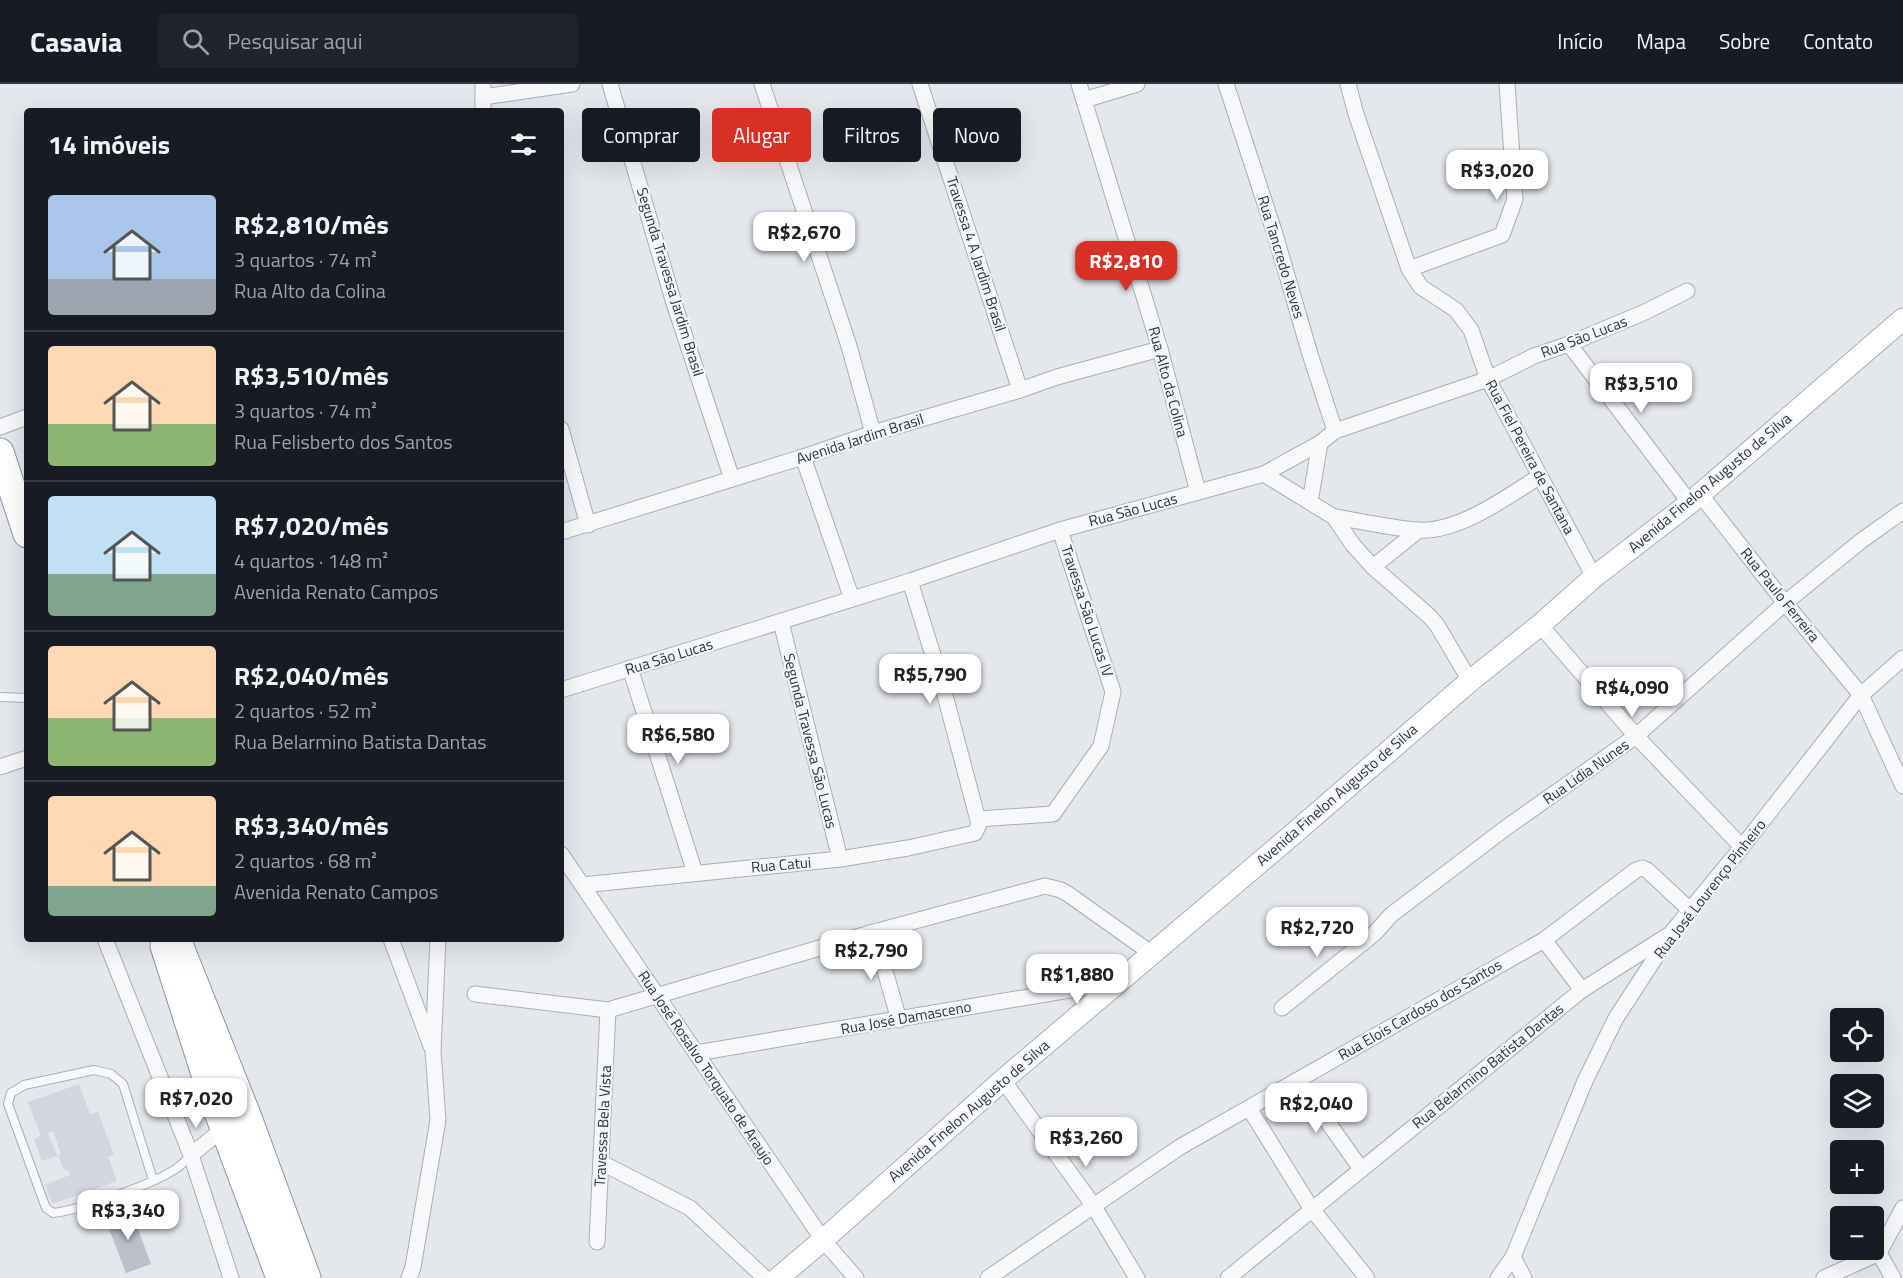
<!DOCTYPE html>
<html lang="pt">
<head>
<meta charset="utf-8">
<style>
  :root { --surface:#171b24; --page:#20242c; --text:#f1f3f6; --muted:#9ea1a6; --line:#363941; --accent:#d93025 }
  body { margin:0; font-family:"Titillium Web",sans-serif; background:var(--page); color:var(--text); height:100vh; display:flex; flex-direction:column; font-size:22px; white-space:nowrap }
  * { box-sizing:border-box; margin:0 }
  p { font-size:20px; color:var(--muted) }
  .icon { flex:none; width:33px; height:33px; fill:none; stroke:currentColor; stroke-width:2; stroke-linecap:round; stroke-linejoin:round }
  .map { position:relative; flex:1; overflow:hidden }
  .drawer { position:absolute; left:24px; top:24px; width:540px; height:834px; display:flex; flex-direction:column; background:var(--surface); border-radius:6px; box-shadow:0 6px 24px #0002 }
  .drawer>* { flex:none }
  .hud { position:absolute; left:582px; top:24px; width:570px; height:54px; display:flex; gap:12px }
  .fabs { position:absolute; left:1830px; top:924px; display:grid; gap:12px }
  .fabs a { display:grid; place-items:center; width:54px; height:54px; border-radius:6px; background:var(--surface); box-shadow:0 6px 24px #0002; font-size:30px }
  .price { position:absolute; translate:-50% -51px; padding:0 14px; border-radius:12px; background:#fff; color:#222; font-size:20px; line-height:39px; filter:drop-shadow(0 2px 3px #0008) }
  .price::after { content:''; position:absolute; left:50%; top:36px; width:18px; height:14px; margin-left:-9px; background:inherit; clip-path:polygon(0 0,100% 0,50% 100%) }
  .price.on { background:var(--accent); color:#fff }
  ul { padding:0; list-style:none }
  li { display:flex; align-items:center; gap:18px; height:150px; padding:0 24px }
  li+li { border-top:2px solid var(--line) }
  li span { display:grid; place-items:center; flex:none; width:168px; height:120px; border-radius:6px; color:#555 }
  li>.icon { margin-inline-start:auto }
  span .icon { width:72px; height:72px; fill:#fffc; stroke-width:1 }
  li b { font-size:26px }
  h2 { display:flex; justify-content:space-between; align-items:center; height:72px; padding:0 24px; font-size:26px }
  .tag { padding:0 21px; border-radius:6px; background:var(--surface); box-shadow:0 6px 24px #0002; font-size:21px; line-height:54px }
  .tag.on { background:var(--accent); color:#fff }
  header { display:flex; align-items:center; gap:36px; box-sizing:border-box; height:84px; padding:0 30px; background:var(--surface); border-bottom:2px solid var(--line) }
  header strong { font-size:28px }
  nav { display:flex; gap:33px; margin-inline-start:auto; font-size:21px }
  .search { width:420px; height:54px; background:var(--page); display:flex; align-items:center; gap:15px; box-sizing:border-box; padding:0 21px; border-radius:6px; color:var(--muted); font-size:22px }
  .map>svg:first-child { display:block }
</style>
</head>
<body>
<header>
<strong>Casavia</strong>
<div class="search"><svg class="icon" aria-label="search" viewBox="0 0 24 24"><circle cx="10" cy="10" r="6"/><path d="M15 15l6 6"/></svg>Pesquisar aqui</div>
<nav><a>Início</a><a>Mapa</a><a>Sobre</a><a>Contato</a></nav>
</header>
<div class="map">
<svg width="1903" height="1194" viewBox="0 0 1903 1194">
  <rect width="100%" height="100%" fill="#e4e7ec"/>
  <polygon fill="#d2d6de" points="79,1000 90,1030 98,1028 114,1071 108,1073 117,1097 52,1120 45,1101 70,1091 67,1085 64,1086 58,1071 61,1070 53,1047 48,1049 57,1072 42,1077 34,1055 41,1052 28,1018"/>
  <polygon fill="#bbc0ca" points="130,1124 151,1180 126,1189 105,1134"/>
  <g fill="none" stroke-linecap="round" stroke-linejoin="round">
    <defs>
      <g id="lane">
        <polyline points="0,613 27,614"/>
        <path d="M153,1096L123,1000L111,990L94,986L24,1001L11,1009L8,1020L46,1124L53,1129C80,1126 154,1100 177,1084C182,1081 186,1076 191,1071"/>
      </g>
      <g id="street">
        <polyline points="610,0 673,216 732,395"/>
        <polyline points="762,0 849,262 873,349"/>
        <polyline points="920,0 1020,306"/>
        <polyline points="1079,0 1160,265 1198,408"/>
        <polyline points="1226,0 1274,147 1310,270 1335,347"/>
        <polyline points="1348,0 1356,30 1409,185 1421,203 1456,226 1471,246 1488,295 1594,493"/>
        <polyline points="483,13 572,0"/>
        <polyline points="1084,16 1137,0"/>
        <polyline points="483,27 483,0"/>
        <polyline points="1409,185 1502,151 1515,115 1507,0"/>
        <polyline points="1569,260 1690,419"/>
        <polyline points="0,343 27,333"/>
        <polyline points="561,345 588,441"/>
        <polyline points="803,373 852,515"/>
        <polyline points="1264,390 1334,433 1353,461 1373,483 1429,532 1437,541 1470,597"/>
        <polyline points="1700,410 1785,519 1861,611 1903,702"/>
        <polyline points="1310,418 1320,359"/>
        <path d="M1334,433C1361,437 1391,444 1418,446C1458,449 1507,413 1540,392"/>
        <polyline points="561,448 803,373 873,349 1020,306 1057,293 1160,265"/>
        <polyline points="1373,483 1419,446"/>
        <polyline points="781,538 840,775"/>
        <polyline points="1540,541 1636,652 1742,763"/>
        <polyline points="630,584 695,789"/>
        <polyline points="561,606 910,497 1060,446 1264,390 1320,359 1335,347 1488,295 1534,272 1569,260 1645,228 1687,207"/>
        <polyline points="0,683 27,674"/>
        <polyline points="978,735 1053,730 1101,662 1113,608 1060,446"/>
        <polyline points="561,770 823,1156 856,1194"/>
        <polyline points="582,801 840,775 908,764 975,749 979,740 942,600 910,497"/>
        <polyline points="874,848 899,936"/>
        <polyline points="105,855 191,1071 231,1194"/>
        <polyline points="391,855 431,962"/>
        <polyline points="1544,856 1582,906"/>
        <polyline points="475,910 608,926 874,848 1045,802 1061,806 1068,810 1151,869"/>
        <polyline points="1282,924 1374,850 1391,831 1507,743 1636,652 1785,519 1861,457 1903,427"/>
        <polyline points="696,969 1117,898"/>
        <polyline points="1003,996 1093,1121 1137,1194"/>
        <polyline points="1298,996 1361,1085"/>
        <polyline points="1249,1024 1311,1124 1367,1194"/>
        <polyline points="191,1071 229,1040"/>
        <polyline points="602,1079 690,1124 765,1194"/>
        <polyline points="597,1158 608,926"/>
        <polyline points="1879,1169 1893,1194"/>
        <polyline points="1513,1173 1524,1194"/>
        <polyline points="409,1194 413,1183 438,1036 433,967 438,855"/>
        <polyline points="988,1194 1180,1063 1544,856 1636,786 1642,784 1647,786 1690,826"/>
        <polyline points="1228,1194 1582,906 1667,852"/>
        <polyline points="1498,1194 1513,1173 1585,997 1616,934 1672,848 1742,763 1861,611 1903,574"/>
        <polyline points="1824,1194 1879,1169 1903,1124"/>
      </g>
      <polyline id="secondary" points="778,1194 823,1156 1003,996 1292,751 1470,597 1540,541 1594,493 1690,419 1903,235"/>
      <g id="highway">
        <polyline points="0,368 27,450"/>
        <polyline points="177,855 247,1031 307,1194"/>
        <polyline points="164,862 213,1015 280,1194"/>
      </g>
    </defs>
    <use href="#lane" stroke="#a9aeb7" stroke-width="10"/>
    <use href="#street" stroke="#a9aeb7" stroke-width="17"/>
    <use href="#secondary" stroke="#a9aeb7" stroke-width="23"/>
    <use href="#highway" stroke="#8b94a3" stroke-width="29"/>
    <use href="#lane" stroke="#f7f8fa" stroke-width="8"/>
    <use href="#street" stroke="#f7f8fa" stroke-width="15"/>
    <use href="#secondary" stroke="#fff" stroke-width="21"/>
    <use href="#highway" stroke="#fff" stroke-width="27"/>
  </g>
  <g text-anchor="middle" stroke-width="4.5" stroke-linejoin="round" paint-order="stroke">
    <g font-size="15" fill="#2b3445" stroke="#f4f6f9">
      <text transform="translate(976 170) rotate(72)" y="5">Travessa 4 A Jardim Brasil</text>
      <text transform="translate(1281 173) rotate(73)" y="5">Rua Tancredo Neves</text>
      <text transform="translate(670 198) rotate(73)" y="5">Segunda Travessa Jardim Brasil</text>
      <text transform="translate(1584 253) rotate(-21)" y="5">Rua São Lucas</text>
      <text transform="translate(1168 298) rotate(75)" y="5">Rua Alto da Colina</text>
      <text transform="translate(860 355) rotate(-18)" y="5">Avenida Jardim Brasil</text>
      <text transform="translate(1530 373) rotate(62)" y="5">Rua Fiel Pereira de Santana</text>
      <text transform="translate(1710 399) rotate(-40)" y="5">Avenida Finelon Augusto de Silva</text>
      <text transform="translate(1133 426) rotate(-15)" y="5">Rua São Lucas</text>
      <text transform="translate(1780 511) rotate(51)" y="5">Rua Paulo Ferreira</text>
      <text transform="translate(1087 527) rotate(72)" y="5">Travessa São Lucas IV</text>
      <text transform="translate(669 573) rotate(-17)" y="5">Rua São Lucas</text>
      <text transform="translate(810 657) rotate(76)" y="5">Segunda Travessa São Lucas</text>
      <text transform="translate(1586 688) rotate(-35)" y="5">Rua Lidia Nunes</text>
      <text transform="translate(1337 711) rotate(-41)" y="5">Avenida Finelon Augusto de Silva</text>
      <text transform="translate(781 781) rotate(-5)" y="5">Rua Catui</text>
      <text transform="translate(1710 805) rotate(-52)" y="5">Rua José Lourenço Pinheiro</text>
      <text transform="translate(1420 926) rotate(-30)" y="5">Rua Elois Cardoso dos Santos</text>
      <text transform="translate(906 934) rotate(-10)" y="5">Rua José Damasceno</text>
      <text transform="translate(1488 982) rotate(-39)" y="5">Rua Belarmino Batista Dantas</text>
      <text transform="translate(706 984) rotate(56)" y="5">Rua José Rosalvo Torquato de Araujo</text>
      <text transform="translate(969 1027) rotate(-41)" y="5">Avenida Finelon Augusto de Silva</text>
      <text transform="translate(603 1042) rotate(-87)" y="5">Travessa Bela Vista</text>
    </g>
  </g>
</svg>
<div class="fabs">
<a><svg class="icon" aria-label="locate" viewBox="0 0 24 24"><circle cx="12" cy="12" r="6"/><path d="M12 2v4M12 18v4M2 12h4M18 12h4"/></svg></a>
<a><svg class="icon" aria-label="layers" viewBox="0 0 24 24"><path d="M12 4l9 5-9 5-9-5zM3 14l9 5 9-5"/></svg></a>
<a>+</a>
<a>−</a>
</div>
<b class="price" style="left:1497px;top:117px">R$3,020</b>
<b class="price" style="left:804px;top:179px">R$2,670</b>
<b class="price on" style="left:1126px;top:208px">R$2,810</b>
<b class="price" style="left:1641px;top:330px">R$3,510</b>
<b class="price" style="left:930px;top:621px">R$5,790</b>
<b class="price" style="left:1632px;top:634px">R$4,090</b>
<b class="price" style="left:678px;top:681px">R$6,580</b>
<b class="price" style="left:1317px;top:874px">R$2,720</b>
<b class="price" style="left:871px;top:897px">R$2,790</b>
<b class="price" style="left:1077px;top:921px">R$1,880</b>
<b class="price" style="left:196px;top:1045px">R$7,020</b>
<b class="price" style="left:1316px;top:1050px">R$2,040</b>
<b class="price" style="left:1086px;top:1084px">R$3,260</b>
<b class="price" style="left:128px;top:1157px">R$3,340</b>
<div class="hud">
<a class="tag">Comprar</a>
<a class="tag on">Alugar</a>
<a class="tag">Filtros</a>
<a class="tag">Novo</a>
</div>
<section class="drawer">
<h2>14 imóveis<svg class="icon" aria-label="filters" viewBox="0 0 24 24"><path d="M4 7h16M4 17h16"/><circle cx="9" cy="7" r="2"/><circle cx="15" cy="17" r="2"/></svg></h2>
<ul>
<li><span style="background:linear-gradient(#a9c7e8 70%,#9aa5b1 0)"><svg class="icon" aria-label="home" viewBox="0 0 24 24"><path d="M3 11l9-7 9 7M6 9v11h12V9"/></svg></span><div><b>R$2,810/mês</b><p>3 quartos · 74 m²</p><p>Rua Alto da Colina</p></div></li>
<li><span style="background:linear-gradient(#ffd9b3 65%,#8fb573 0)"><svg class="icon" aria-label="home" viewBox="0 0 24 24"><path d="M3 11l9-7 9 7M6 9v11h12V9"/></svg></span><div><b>R$3,510/mês</b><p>3 quartos · 74 m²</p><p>Rua Felisberto dos Santos</p></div></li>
<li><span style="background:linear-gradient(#bfe0f5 65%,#7fa58c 0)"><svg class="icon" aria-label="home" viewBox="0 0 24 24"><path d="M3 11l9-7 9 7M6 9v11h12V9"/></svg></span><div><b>R$7,020/mês</b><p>4 quartos · 148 m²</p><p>Avenida Renato Campos</p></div></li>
<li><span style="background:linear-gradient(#ffd9b3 60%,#8fb573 0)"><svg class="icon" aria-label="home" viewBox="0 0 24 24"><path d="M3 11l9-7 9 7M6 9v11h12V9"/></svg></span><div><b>R$2,040/mês</b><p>2 quartos · 52 m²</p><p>Rua Belarmino Batista Dantas</p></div></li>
<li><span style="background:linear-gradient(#ffd9b3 75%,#7fa58c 0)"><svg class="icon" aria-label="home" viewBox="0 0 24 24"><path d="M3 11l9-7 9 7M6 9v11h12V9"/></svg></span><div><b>R$3,340/mês</b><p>2 quartos · 68 m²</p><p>Avenida Renato Campos</p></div></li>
</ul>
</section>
</div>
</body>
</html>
